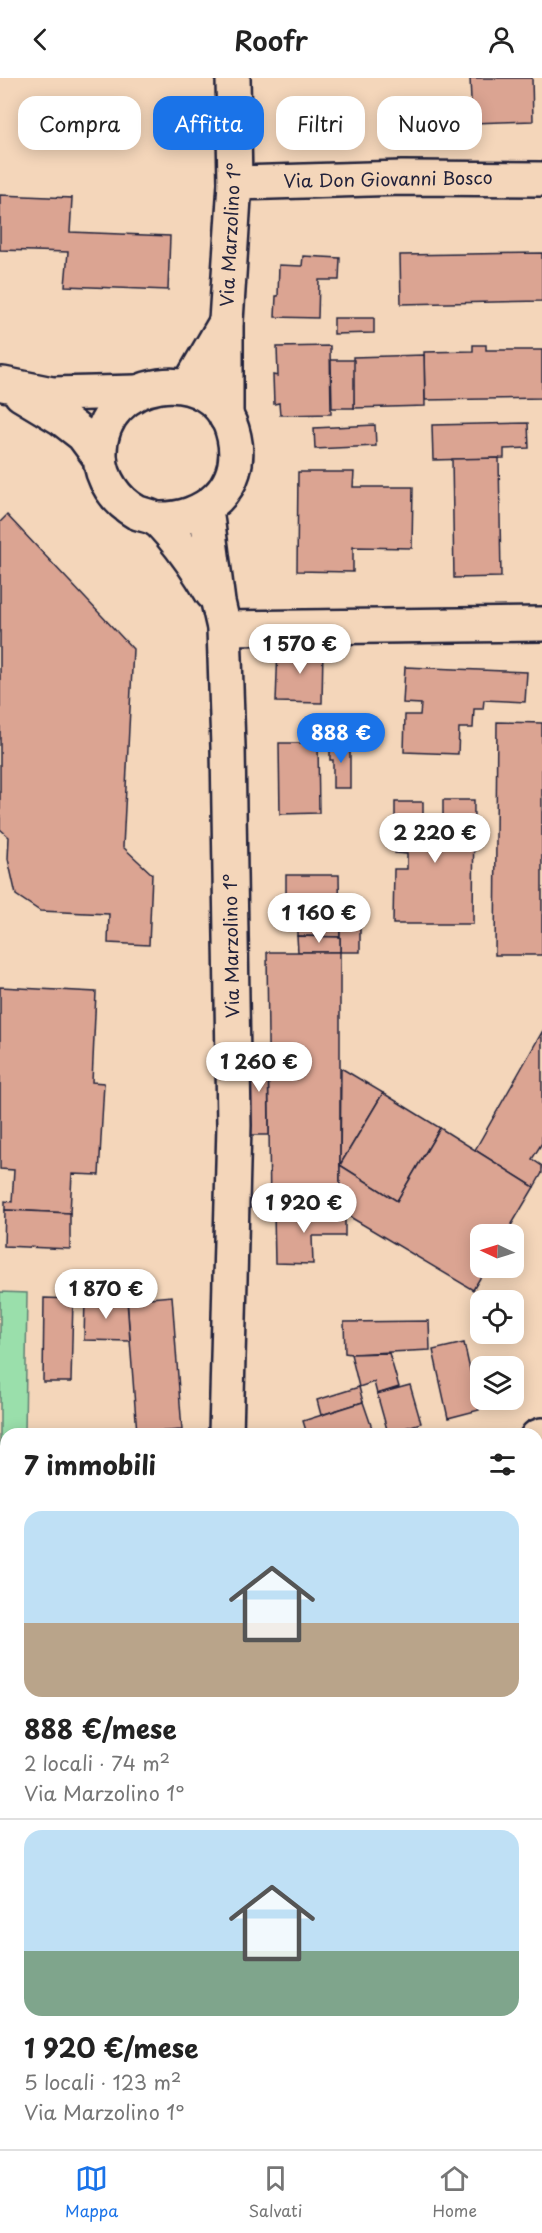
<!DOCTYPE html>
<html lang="it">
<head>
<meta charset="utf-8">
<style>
  :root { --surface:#fff; --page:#f2f2f2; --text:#222; --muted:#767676; --line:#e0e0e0; --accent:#1a73e8 }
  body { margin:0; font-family:"Playpen Sans",sans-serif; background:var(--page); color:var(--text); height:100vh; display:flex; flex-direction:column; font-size:22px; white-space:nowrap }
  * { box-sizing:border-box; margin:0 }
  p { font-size:20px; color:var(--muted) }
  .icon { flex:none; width:33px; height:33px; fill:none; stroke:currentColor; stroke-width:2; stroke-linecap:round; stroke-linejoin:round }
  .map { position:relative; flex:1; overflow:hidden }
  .details { position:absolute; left:0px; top:1350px; width:543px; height:722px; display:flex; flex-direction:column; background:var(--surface); border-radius:18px 18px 0 0; box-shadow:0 3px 15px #0003 }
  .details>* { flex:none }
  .guide { position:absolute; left:18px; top:18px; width:507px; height:54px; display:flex; gap:12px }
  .needle { width:39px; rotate:274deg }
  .fabs { position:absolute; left:470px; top:1146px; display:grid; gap:12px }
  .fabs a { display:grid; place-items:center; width:54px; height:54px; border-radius:12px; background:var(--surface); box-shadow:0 3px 15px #0003; font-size:30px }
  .price { position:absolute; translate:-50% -51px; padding:0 14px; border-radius:21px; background:#fff; color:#222; font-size:20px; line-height:39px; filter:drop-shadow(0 2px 3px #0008) }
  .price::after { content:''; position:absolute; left:50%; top:36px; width:18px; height:14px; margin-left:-9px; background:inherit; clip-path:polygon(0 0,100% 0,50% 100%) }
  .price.selected { background:var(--accent); color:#fff }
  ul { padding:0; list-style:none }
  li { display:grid; align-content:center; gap:12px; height:318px; padding:0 24px }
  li+li { border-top:2px solid var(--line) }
  li span { display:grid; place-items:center; height:186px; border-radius:18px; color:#555 }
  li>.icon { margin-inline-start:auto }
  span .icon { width:108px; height:108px; fill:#fffc; stroke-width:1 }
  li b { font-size:26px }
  h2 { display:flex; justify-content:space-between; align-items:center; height:72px; padding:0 24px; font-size:26px }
  .tag { padding:0 21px; border-radius:18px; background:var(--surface); box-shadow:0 3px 15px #0003; font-size:21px; line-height:54px }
  .tag.selected { background:var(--accent); color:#fff }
  header { display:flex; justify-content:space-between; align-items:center; height:78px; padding:0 24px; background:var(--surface); font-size:27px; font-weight:600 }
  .tabs { display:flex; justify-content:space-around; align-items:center; height:84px; border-top:2px solid var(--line); background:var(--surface); font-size:16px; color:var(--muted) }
  .tabs a { display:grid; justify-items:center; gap:3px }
  .tabs .selected { color:var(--accent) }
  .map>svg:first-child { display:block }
</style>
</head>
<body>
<header><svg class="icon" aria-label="back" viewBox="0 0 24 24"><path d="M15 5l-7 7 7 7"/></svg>Roofr<svg class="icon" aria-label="person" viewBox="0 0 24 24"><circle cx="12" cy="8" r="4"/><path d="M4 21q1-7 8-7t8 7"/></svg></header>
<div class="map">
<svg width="542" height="2071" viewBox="0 0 542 2071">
  <rect width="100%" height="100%" fill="#f4d6ba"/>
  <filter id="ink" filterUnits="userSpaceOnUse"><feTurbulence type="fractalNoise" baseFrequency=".0167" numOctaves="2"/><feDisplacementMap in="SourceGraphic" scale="12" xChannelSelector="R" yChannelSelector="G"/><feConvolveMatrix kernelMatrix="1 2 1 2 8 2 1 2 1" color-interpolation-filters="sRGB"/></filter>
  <g filter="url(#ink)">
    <polygon fill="#9adfab" stroke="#5e8073" stroke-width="1.5" points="0,1214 27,1215 25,1356 6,1356 6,1681 0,1680"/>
    <g fill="#dba492" stroke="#22223b" stroke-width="1.5">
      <polygon points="470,0 532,0 533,43 472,45"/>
      <polygon points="0,117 72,120 70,154 170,158 168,212 65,208 68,174 0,172"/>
      <polygon points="542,175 542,223 401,226 400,177"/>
      <polygon points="303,178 340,180 339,202 319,202 318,240 275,239 276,218 278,218 279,187 302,188"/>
      <polygon points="334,240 374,240 374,255 334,256"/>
      <polygon points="473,267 486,267 486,272 542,272 542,320 425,322 424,274 473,273"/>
      <polygon points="330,268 331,336 280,337 279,325 274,326 273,297 278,298 277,269"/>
      <polygon points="424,277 425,328 354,330 353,279"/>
      <polygon points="331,282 354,282 354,330 332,330"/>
      <polygon points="528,345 529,370 504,371 504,380 433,382 432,347"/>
      <polygon points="375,347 376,368 315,371 314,350"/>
      <polygon points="499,380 501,499 454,500 452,381"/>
      <polygon points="298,394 354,394 353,409 413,409 412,470 353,469 353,494 297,493"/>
      <polygon points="7,437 133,571 123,769 152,796 149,867 108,865 109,836 40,833 16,817 8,781 9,759 0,751 0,444"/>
      <polygon points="278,568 323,570 322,625 276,624"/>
      <rect x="323" y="570" width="13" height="8"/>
      <polygon points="405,589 527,594 525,624 484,622 483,631 474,631 473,650 459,650 458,676 404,674 405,637 420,637 421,626 403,625"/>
      <polygon points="497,644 542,645 542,877 495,877"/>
      <polygon points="330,663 350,663 350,710 333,710 333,682 330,682"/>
      <polygon points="279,665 318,665 319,735 280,736"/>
      <polygon points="443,722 474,722 473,846 393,846 394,791 407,791 407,776 395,775 395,724 423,724 423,737 443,738"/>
      <polygon points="286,797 339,797 340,859 297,858 297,820 286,820"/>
      <polygon points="340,840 355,840 354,844 360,844 360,874 340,874"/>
      <polygon points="297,858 340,859 340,874 298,874"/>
      <polygon points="267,874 340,874 340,1133 270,1134"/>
      <polygon points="0,909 96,914 92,1004 104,1005 99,1097 72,1096 70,1135 5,1132 5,1123 12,1124 14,1092 0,1091"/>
      <polygon points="542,954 542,1065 532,1081 542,1088 542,1095 534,1109 475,1072"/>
      <polygon points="268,971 269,1057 249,1057 249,973"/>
      <polygon points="341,990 383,1015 340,1087"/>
      <polygon points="383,1015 440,1050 397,1123 340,1087"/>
      <polygon points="440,1050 534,1109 506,1156 480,1156 480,1190 486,1190 473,1212 340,1133 340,1087 397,1123"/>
      <polygon points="5,1132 70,1135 70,1171 4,1168"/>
      <polygon points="340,1133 345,1136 345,1158 312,1158 313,1186 275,1185 274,1134"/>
      <polygon points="172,1218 182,1352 137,1355 127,1222"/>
      <polygon points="44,1220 73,1221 71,1304 43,1304"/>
      <polygon points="85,1221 127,1222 130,1263 84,1262"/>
      <polygon points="429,1243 430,1272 351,1276 345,1275 344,1244"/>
      <polygon points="464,1265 479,1332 448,1340 433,1272"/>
      <polygon points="389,1275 399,1309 377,1316 374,1304 359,1309 351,1276"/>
      <polygon points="410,1307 421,1345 388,1355 377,1316"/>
      <polygon points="359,1309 363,1324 321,1337 317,1322"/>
      <polygon points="363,1324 374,1356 307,1356 303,1343"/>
      <polygon points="0,1812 6,1815 6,1829 0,1839"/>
      <polygon points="362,2066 410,2066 409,2071 362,2071"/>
      <polygon points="452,2066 502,2066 502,2071 451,2071"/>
    </g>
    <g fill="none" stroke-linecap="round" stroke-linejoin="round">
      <defs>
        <g id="service">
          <polyline points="537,1515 542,1507"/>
          <polyline points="182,2071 185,2066"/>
        </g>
        <g id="minor">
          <polyline points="235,105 402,100 542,101"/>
          <polyline points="188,309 226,244"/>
          <polyline points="226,339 226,243 235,105 233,0"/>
          <polyline points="224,550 542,546"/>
          <polyline points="537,1359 542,1357"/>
          <polyline points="0,1715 6,1716"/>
          <polyline points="537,2006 542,2006"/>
        </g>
        <g id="secondary">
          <polyline points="3,306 52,316 137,314"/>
          <polyline points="21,316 61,340 83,357 100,380"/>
          <polyline points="206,431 218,524 224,550 228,669 234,1047 226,1356"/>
          <path d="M157,441C204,443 245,410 234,359C217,279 97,297 100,378C101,401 116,423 136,434C142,437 151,437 157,442C162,445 166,451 170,455C186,474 199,493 212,515"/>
          <polyline points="537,1610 542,1601"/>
          <polyline points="273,2071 276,2066"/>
        </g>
      </defs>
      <use href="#service" stroke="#22223b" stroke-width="22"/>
      <use href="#minor" stroke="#22223b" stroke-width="38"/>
      <use href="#secondary" stroke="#22223b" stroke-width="38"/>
      <use href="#service" stroke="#f4d6ba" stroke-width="18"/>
      <use href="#minor" stroke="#f4d6ba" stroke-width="33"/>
      <use href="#secondary" stroke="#f4d6ba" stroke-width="33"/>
    </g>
  </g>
  <g text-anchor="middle" stroke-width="4.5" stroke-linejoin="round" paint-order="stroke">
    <g font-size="18" fill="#22223b" stroke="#f4d6ba">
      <text transform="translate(388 102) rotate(-1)" y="6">Via Don Giovanni Bosco</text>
      <text transform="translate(231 157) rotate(-87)" y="6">Via Marzolino 1°</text>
      <text transform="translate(232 868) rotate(-91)" y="6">Via Marzolino 1°</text>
    </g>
  </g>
</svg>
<div class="fabs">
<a><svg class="needle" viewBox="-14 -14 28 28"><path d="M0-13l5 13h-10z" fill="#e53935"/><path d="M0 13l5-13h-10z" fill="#767676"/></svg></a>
<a><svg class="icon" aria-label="locate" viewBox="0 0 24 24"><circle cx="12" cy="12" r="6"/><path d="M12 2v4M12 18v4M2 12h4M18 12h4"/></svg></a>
<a><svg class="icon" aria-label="layers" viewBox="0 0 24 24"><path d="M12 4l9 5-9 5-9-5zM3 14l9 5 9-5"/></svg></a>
</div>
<b class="price" style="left:300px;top:597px">1 570 €</b>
<b class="price selected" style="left:341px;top:686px">888 €</b>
<b class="price" style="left:435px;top:786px">2 220 €</b>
<b class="price" style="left:319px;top:866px">1 160 €</b>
<b class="price" style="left:259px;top:1015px">1 260 €</b>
<b class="price" style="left:304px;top:1156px">1 920 €</b>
<b class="price" style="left:106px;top:1242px">1 870 €</b>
<div class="guide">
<a class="tag">Compra</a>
<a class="tag selected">Affitta</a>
<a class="tag">Filtri</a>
<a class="tag">Nuovo</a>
</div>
<section class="details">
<h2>7 immobili<svg class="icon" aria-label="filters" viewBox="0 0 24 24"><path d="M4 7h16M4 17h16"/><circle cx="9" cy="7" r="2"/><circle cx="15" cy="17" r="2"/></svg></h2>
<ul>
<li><span style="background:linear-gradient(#bfe0f5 60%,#b9a48a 0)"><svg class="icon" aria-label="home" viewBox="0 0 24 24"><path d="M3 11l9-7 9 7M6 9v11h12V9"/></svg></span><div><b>888 €/mese</b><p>2 locali · 74 m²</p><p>Via Marzolino 1°</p></div></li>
<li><span style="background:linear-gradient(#bfe0f5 65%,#7fa58c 0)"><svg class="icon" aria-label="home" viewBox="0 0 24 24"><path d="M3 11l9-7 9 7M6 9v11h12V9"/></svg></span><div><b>1 920 €/mese</b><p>5 locali · 123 m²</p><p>Via Marzolino 1°</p></div></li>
</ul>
</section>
</div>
<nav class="tabs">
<a class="selected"><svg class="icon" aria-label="map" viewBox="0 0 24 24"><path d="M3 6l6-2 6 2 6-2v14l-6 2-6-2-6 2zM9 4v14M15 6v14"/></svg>Mappa</a>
<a><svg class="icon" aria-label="saved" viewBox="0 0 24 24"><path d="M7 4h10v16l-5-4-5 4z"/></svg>Salvati</a>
<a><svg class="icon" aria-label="home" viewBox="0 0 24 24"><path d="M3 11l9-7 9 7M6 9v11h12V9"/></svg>Home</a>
</nav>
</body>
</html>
